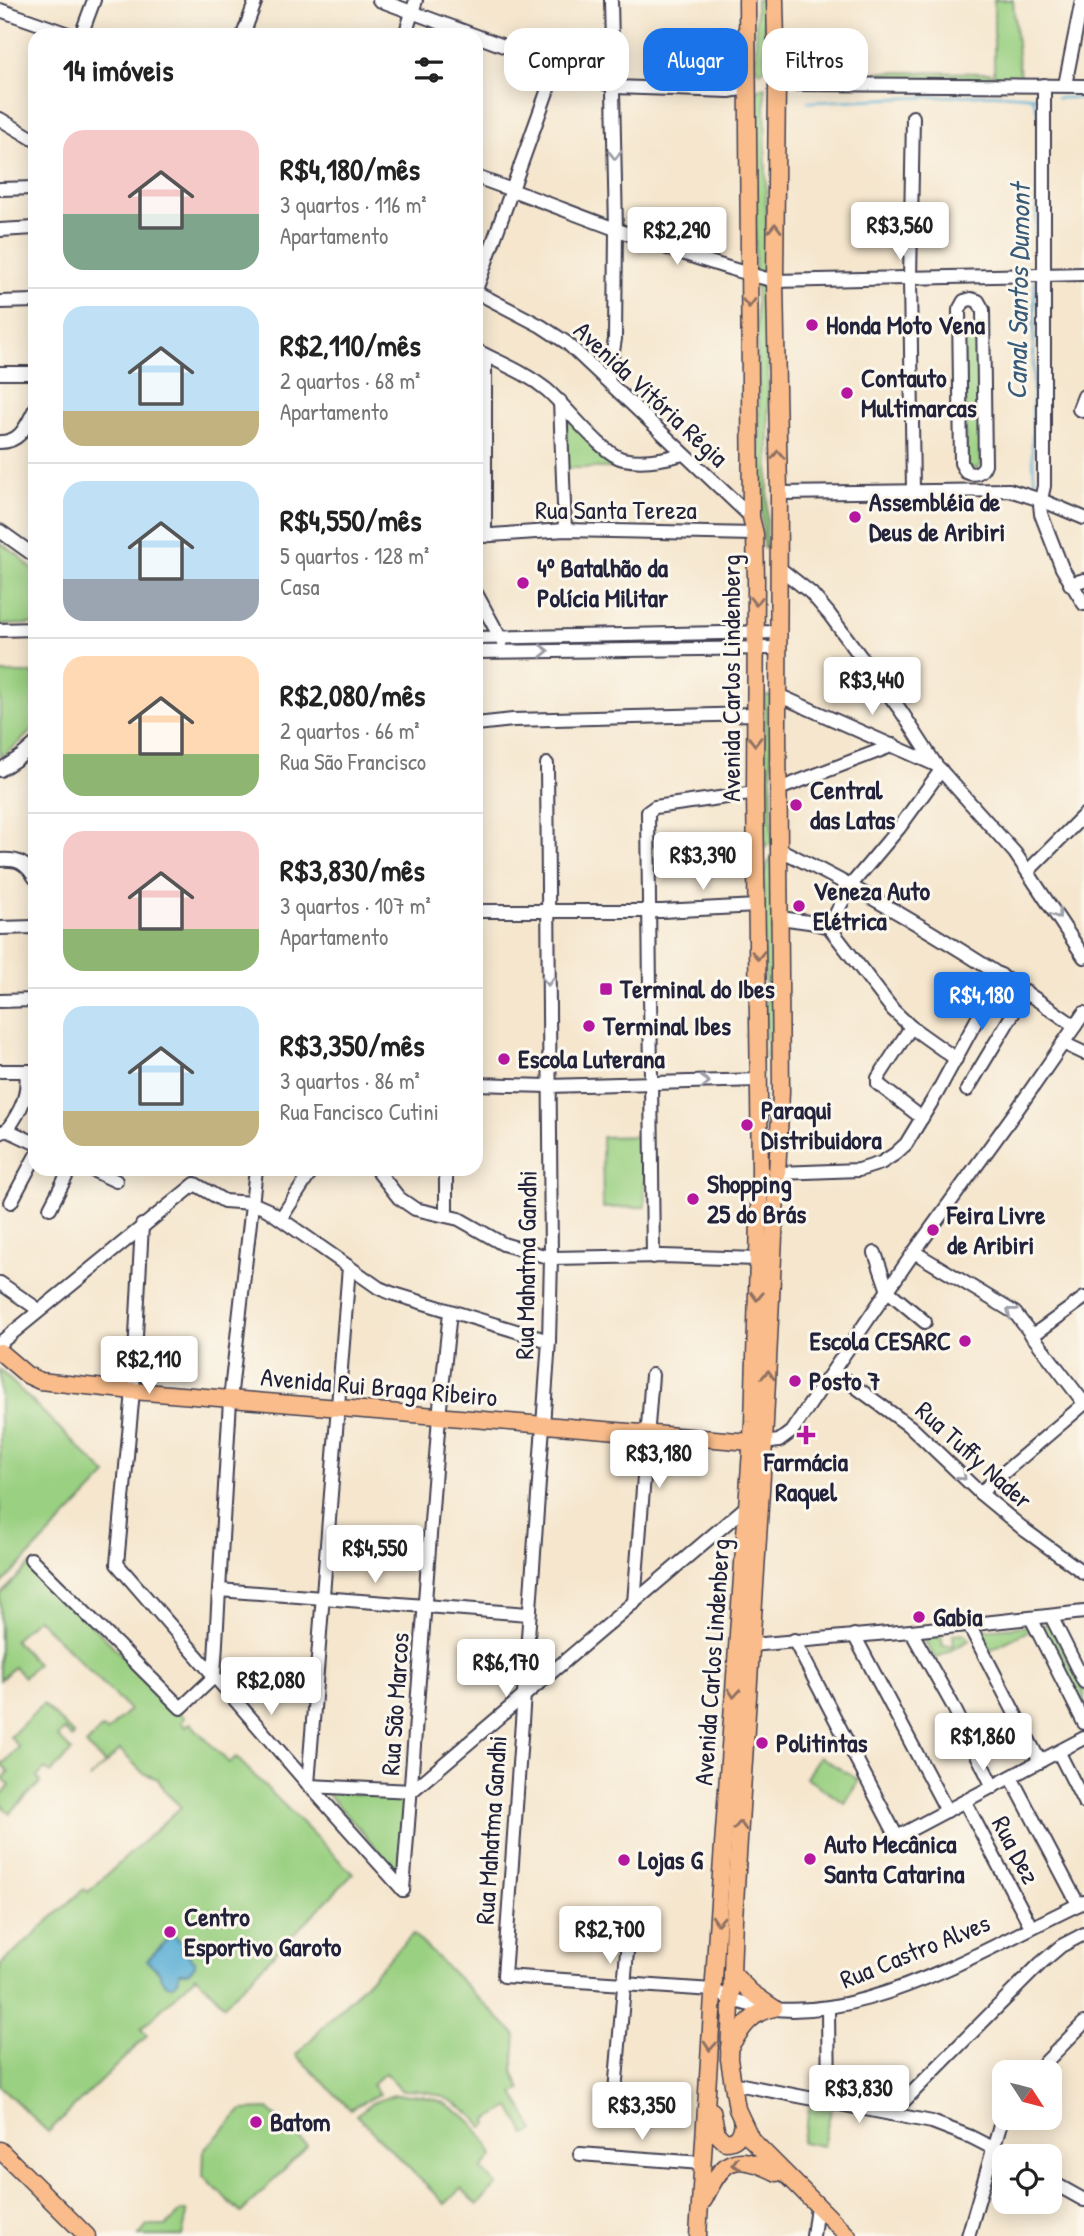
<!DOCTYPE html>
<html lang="pt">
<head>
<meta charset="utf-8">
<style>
  :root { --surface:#fff; --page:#f2f2f2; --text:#222; --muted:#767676; --line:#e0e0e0; --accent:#1a73e8 }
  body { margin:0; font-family:"Patrick Hand",sans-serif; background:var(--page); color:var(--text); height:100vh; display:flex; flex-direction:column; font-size:26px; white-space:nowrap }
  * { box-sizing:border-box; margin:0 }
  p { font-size:23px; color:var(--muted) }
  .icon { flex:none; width:38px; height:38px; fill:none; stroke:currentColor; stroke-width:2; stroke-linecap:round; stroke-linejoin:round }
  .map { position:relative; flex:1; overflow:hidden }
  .sheet { position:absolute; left:28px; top:28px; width:455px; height:1148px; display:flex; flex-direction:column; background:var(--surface); border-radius:21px; box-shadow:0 4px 18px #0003 }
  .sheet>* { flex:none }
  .banner { position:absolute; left:504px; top:28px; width:474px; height:63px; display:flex; gap:14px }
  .needle { width:46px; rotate:126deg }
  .tools { position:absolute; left:992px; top:2060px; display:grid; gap:14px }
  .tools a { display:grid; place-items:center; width:70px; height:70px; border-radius:14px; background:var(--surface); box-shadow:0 4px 18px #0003; font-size:35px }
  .price { position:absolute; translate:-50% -60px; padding:0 16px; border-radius:7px; background:#fff; color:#222; font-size:23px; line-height:46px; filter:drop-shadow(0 2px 4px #0008) }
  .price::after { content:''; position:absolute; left:50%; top:42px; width:21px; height:16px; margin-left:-10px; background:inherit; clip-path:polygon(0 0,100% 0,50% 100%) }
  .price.current { background:var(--accent); color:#fff }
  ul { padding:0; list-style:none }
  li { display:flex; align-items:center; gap:21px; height:175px; padding:0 35px }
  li+li { border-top:2px solid var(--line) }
  li span { display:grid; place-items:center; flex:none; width:196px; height:140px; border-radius:21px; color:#555 }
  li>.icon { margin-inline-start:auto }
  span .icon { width:84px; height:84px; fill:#fffc; stroke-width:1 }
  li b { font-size:30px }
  h2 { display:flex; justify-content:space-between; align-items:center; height:84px; padding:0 35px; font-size:30px }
  .chip { padding:0 24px; border-radius:21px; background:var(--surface); box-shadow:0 4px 18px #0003; font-size:24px; line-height:63px }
  .chip.current { background:var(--accent); color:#fff }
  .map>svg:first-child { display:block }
</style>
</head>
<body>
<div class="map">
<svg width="1084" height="2236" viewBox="0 0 1084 2236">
  <rect width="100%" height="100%" fill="#fbf7ec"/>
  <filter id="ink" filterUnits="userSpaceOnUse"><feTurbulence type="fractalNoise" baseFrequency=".0143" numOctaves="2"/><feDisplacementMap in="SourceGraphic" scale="14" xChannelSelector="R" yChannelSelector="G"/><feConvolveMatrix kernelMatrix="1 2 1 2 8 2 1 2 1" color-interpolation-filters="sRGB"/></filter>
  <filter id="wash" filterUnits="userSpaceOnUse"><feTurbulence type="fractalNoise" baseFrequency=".00686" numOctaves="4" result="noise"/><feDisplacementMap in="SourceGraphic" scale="28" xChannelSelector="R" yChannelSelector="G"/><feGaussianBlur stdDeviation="1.57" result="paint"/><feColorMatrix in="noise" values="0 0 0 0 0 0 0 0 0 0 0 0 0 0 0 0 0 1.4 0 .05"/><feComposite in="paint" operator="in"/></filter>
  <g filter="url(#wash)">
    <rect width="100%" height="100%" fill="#f5e6cd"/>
    <g fill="#9ad081" stroke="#5e795e" stroke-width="2">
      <polygon points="756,0 764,0 765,68 760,72 756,68"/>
      <polygon points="994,0 1013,0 1020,78 791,79 790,48 798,47 798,57 807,57 808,76 877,75 877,72 989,73 994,75"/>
      <path d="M765,87L769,451L766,548H763C759,396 752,243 756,90Z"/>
      <polygon points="980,329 981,464 978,469 966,467 963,330"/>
      <polygon points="569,421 576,422 618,468 567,468 566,425"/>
      <polygon points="0,543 18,555 35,572 35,624 0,625"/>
      <polygon points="0,673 35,673 35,727 19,743 0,757"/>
      <polygon points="765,696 771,696 772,843 763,848"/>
      <polygon points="773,857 774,1058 769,1060 766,1058 763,877 767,864"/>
      <polygon points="644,1136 645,1207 603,1208 602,1137"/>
      <polygon points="0,1370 107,1475 0,1586"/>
      <polygon points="31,1564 185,1718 181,1723 186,1727 190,1723 229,1763 236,1757 353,1874 224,2005 196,1976 141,2029 147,2036 48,2132 0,2086 0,1965 84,1889 88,1892 181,1807 164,1791 158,1779 143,1773 120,1750 89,1779 105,1764 86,1745 102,1728 107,1732 129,1710 37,1618 14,1640 37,1664 24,1677 14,1667 0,1680 0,1595"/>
      <polygon points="1044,1623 1050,1625 1084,1691 1084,1707 1043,1629"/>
      <polygon points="1027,1626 1032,1629 990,1650 981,1634 983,1630"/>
      <polygon points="964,1633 970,1640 935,1659 925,1641 928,1637 941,1636 943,1646 954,1645 953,1634"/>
      <polygon points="43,1704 74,1735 72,1738 64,1730 58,1737 72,1751 50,1773 45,1769 37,1777 41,1782 10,1813 0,1804 0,1796 10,1786 3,1778 9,1772 2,1765 19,1747 10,1737"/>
      <polygon points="819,1756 859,1780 845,1803 806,1778"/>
      <polygon points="325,1791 405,1798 399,1873"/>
      <path d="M413,1934L516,2035L513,2071L521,2090L514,2093L534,2131L526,2135L510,2107L487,2120L488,2124L483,2127C462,2101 434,2089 401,2090L385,2073L372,2085L380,2094L350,2109L296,2055Z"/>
      <path d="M394,2095C439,2091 476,2115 493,2156L481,2169L497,2185L477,2205L461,2189L445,2204L356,2115L372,2103Z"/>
      <polygon points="810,2106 831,2110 823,2146 802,2142"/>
      <polygon points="268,2109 307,2146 241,2213 203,2176 204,2150 242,2110"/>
      <polygon points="182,2211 186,2211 187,2215 182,2236 139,2236 147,2226 166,2226"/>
    </g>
    <polygon fill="#58aed5" stroke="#3d6888" stroke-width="2" points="173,1934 186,1947 186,1953 195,1961 195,1966 188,1973 179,1973 179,1979 174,1985 167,1985 160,1977 160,1973 147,1960"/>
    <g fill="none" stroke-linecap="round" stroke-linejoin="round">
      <g stroke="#58aed5" stroke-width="2.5">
        <polyline points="1030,96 1035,103 1038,115"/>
        <polyline points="1057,98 1084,98"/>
        <polyline points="808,102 1001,94 1040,97"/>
        <polyline points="1035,269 1038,157"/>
        <polyline points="1035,489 1032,444 1035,279"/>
      </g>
    </g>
  </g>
  <g filter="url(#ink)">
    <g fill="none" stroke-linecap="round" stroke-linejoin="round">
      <defs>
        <g id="minor">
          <polyline points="379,0 615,87 729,91 747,88"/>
          <polyline points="0,10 71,35"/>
          <polyline points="81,35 94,0"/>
          <polyline points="243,35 256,0"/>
          <polyline points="405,35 416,0"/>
          <polyline points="777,83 786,84 1084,86"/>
          <polyline points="1044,85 1044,486 1040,504 1041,514 1062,568 1084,604"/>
          <polyline points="1065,85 1082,0"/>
          <polyline points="913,117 910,279 913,491"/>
          <polyline points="0,119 35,140"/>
          <path d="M476,177C575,212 673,255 775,281L1084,274"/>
          <polyline points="0,189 35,188"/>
          <polyline points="0,230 35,228"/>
          <polyline points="476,290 557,64"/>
          <polyline points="476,292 541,326 567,343 751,517"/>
          <path d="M971,299L978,301L983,310L985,464C982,473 974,476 966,472L961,463L959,310L964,301Z"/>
          <polyline points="0,302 35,301"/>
          <path d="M476,350C500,363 525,372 547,390C566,406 602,454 623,459C642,463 665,459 683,454"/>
          <polyline points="0,373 35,373"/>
          <polyline points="608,381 615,339 616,229 611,0"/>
          <polyline points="1084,396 1079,409 1084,411"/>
          <polyline points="560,401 565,530"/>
          <path d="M0,442C21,442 26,426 35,409"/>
          <polyline points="779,493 1009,490 1041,500 1084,518"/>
          <polyline points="0,531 35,556"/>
          <polyline points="476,536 565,530 755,534"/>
          <polyline points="485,536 485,355"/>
          <polyline points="778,567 811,593 829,614 901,711 936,765"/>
          <polyline points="1070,584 1084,580"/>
          <polyline points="476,593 502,641"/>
          <polyline points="0,630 35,629"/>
          <polyline points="476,638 778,632"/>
          <polyline points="476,652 778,648"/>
          <polyline points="778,695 936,765 1015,853 1084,957"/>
          <polyline points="476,724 513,720 755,714"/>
          <path d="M547,764L551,1258L549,1341L504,1976L713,1990C823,2054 983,1948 1084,1902"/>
          <polyline points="0,770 20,757 35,744"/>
          <polyline points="779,789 894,745"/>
          <path d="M779,849C882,900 981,960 1075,1026"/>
          <path d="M0,860C18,859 25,862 35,878"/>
          <polyline points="1028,871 1084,815"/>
          <polyline points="476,911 662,911 757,906"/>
          <polyline points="780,918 809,922 829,927 893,1010 911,1027 956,1059"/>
          <polyline points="829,927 851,885 899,828 941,770"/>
          <polyline points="0,928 35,927"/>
          <polyline points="0,1001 35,1000"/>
          <polyline points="911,1027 878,1078 878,1084 922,1118"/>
          <polyline points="1063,1043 1084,1053"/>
          <polyline points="0,1071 35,1071"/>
          <polyline points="476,1084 549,1086 759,1080"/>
          <polyline points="967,1090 1026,992"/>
          <path d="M7,1130C21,1111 29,1095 26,1071"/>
          <polyline points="0,1133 7,1130 35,1143"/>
          <polyline points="90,1169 116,1181"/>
          <polyline points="376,1169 399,1198 415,1209 459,1219 503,1244 551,1258 662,1256 758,1259"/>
          <polyline points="446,1169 446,1215"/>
          <polyline points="779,1173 859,1170 881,1163 895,1154 906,1144 937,1093 1001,975"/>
          <polyline points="11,1202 35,1157"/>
          <polyline points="50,1208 70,1169"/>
          <polyline points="281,1218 313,1169"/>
          <polyline points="142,1225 133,1391 117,1564 308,1784 403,1890"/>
          <polyline points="914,1252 1015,1313 1084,1403"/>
          <polyline points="875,1253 888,1291 925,1322"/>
          <polyline points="653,1257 648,812 655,807 755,793"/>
          <polyline points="0,1283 39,1310"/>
          <polyline points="1032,1336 1084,1298"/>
          <polyline points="0,1343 195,1184 224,1201 252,1203 268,1210 379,1288 391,1293 549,1341"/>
          <polyline points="834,1371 912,1428 980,1493 1026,1531 1084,1573"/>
          <polyline points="764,1443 779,1441 791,1432 914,1252 1019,1107 1084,1013"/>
          <polyline points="980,1493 1084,1404"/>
          <polyline points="31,1559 181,1708 214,1677 230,1400 256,1169"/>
          <polyline points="219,1590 528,1614"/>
          <polyline points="634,1603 652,1375"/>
          <polyline points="1051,1616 1084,1682"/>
          <polyline points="1031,1618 1084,1723"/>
          <polyline points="969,1625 1040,1762"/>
          <polyline points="911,1631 952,1704 993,1787"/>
          <polyline points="854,1635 947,1811"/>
          <polyline points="794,1640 897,1837 1084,1738"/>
          <polyline points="751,1645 911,1631 1084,1612"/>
          <polyline points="1059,1753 1084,1802"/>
          <polyline points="1011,1777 1078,1904"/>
          <polyline points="308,1784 349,1267"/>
          <polyline points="309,1786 412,1791 747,1506"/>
          <polyline points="965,1802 1028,1921"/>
          <polyline points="403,1890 439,1417 450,1312"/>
          <polyline points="828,2009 829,2102"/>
          <polyline points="1036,2072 1084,2023"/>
          <polyline points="732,2083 932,2122 971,2137 1008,2156"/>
          <polyline points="615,2092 629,1928"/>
          <polyline points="891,2114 1041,1963 1061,1946 1084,1934"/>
          <polyline points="580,2154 702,2163"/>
          <polyline points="1050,2181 1084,2200"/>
          <polyline points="813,2236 817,2206"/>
          <polyline points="968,2236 1004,2112"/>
        </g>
        <g id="major">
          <polyline points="775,0 777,83 775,281 779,493 778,728 781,1092 764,1443 734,1919 729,2059 737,2109 751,2139 848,2236"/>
          <polyline points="0,1352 27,1375 40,1381 133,1391 762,1443"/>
          <polyline points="732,1973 751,1992 774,2008"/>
          <path d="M729,2048C741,2030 751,2012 774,2008"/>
          <path d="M712,2111L717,2134L725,2142C737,2142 741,2135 743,2124"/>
          <polyline points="0,2150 87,2236"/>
          <path d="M704,2200C723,2159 734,2151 777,2173"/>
          <polyline points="698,2236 718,1916 753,1422 758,1259 760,1172 755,793 756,580 755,534 751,517 747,0"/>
        </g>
      </defs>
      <use href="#minor" stroke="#423f51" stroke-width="16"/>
      <use href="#major" stroke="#423f51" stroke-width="19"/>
      <use href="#minor" stroke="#fff" stroke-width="12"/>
      <use href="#major" stroke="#f9bc8a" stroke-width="16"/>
    </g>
    <defs><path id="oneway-chevron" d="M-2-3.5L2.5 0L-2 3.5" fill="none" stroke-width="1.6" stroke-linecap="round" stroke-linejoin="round" transform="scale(1.75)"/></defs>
    <g stroke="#9c9ca7">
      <use href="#oneway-chevron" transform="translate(615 155) rotate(89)"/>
      <use href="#oneway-chevron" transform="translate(544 651) rotate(-1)"/>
      <use href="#oneway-chevron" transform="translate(1057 914) rotate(56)"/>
      <use href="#oneway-chevron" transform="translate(548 981) rotate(89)"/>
      <use href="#oneway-chevron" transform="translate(705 1082) rotate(-2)"/>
      <use href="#oneway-chevron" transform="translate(1011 1312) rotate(-142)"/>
      <use href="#oneway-chevron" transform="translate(962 1476) rotate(43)"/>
    </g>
    <g stroke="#8e6f62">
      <use href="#oneway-chevron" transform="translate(775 228) rotate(-89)"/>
      <use href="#oneway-chevron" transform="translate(749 303) rotate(89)"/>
      <use href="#oneway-chevron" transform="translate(778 455) rotate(-91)"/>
      <use href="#oneway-chevron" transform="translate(756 601) rotate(90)"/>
      <use href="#oneway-chevron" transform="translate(755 741) rotate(90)"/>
      <use href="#oneway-chevron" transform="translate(758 955) rotate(90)"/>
      <use href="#oneway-chevron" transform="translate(757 1296) rotate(92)"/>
      <use href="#oneway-chevron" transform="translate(768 1375) rotate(-87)"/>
      <use href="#oneway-chevron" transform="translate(734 1693) rotate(94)"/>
      <use href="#oneway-chevron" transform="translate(740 1826) rotate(-87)"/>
      <use href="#oneway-chevron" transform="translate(718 1920) rotate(94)"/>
      <use href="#oneway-chevron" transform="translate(710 2046) rotate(94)"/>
      <use href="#oneway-chevron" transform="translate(736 2164) rotate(166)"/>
    </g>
  </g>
  <g fill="#b5179e" stroke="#fbf7ec" stroke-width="2.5">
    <circle cx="812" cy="325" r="7"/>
    <circle cx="847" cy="393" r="7"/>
    <circle cx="855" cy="517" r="7"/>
    <circle cx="523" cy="583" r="7"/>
    <circle cx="796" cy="805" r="7"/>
    <circle cx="799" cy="906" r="7"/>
    <rect x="599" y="982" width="14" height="14" rx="3.5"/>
    <circle cx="589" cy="1026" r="7"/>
    <circle cx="504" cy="1059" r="7"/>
    <circle cx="747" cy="1125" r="7"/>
    <circle cx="693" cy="1199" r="7"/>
    <circle cx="933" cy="1230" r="7"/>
    <circle cx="965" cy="1341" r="7"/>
    <circle cx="795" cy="1381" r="7"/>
    <path d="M802.5 1424.5h7v7h7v7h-7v7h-7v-7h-7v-7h7z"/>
    <circle cx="919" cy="1617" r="7"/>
    <circle cx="762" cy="1743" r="7"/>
    <circle cx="810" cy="1859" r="7"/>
    <circle cx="624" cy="1860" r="7"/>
    <circle cx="170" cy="1932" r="7"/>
    <circle cx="256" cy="2122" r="7"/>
  </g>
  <g text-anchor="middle" stroke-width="6" stroke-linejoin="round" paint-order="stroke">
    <g font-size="26" font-weight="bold" fill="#22223b" stroke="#fbf7ec" text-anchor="start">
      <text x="826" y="334">Honda Moto Vena</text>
      <text x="861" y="387">Contauto<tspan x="861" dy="30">Multimarcas</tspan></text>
      <text x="869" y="511">Assembléia de<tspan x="869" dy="30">Deus de Aribiri</tspan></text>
      <text x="537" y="577">4º Batalhão da<tspan x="537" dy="30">Polícia Militar</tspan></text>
      <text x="810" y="799">Central<tspan x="810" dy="30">das Latas</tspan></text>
      <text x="813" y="900">Veneza Auto<tspan x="813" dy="30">Elétrica</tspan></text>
      <text x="620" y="998">Terminal do Ibes</text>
      <text x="603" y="1035">Terminal Ibes</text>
      <text x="518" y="1068">Escola Luterana</text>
      <text x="761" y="1119">Paraqui<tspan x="761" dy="30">Distribuidora</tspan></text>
      <text x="707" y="1193">Shopping<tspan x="707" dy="30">25 do Brás</tspan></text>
      <text x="947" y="1224">Feira Livre<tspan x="947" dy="30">de Aribiri</tspan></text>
      <text x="951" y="1350" text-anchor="end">Escola CESARC</text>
      <text x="809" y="1390">Posto 7</text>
      <text x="806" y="1471" text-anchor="middle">Farmácia<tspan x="806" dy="30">Raquel</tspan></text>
      <text x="933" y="1626">Gabia</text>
      <text x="776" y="1752">Politintas</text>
      <text x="824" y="1853">Auto Mecânica<tspan x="824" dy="30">Santa Catarina</tspan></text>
      <text x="638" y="1869">Lojas G</text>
      <text x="184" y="1926">Centro<tspan x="184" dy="30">Esportivo Garoto</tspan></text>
      <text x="270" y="2131">Batom</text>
    </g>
    <g font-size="26" fill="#22223b" stroke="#fbf7ec">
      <text transform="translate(651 394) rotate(43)" y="9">Avenida Vitória Régia</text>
      <text x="616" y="519">Rua Santa Tereza</text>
      <text transform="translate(731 678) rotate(-90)" y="9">Avenida Carlos Lindenberg</text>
      <text transform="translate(526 1265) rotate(-89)" y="9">Rua Mahatma Gandhi</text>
      <text transform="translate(379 1387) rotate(5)" y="9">Avenida Rui Braga Ribeiro</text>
      <text transform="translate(974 1455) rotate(42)" y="9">Rua Tuffy Nader</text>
      <text transform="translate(712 1662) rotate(-86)" y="9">Avenida Carlos Lindenberg</text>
      <text transform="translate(395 1704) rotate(-86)" y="9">Rua São Marcos</text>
      <text transform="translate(491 1830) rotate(-86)" y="9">Rua Mahatma Gandhi</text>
      <text transform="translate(1016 1850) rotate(62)" y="9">Rua Dez</text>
      <text transform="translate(915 1951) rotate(-22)" y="9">Rua Castro Alves</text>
    </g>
    <g font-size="28" font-style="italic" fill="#385a79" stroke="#fbf7ec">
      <text transform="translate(1018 292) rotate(-89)" y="10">Canal Santos Dumont</text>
    </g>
  </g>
</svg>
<div class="tools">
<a><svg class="needle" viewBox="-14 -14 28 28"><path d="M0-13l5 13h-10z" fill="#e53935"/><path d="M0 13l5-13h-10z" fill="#767676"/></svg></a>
<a><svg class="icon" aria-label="locate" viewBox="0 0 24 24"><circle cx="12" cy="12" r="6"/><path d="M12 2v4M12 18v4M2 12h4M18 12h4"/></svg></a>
</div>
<b class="price" style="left:900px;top:262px">R$3,560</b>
<b class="price" style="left:677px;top:267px">R$2,290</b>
<b class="price" style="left:872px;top:717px">R$3,440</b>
<b class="price" style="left:703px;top:892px">R$3,390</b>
<b class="price current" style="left:982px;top:1032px">R$4,180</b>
<b class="price" style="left:149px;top:1396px">R$2,110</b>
<b class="price" style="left:659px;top:1490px">R$3,180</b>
<b class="price" style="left:375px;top:1585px">R$4,550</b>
<b class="price" style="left:506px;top:1699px">R$6,170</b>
<b class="price" style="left:271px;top:1717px">R$2,080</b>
<b class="price" style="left:983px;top:1773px">R$1,860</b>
<b class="price" style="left:610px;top:1966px">R$2,700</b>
<b class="price" style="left:859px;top:2125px">R$3,830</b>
<b class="price" style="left:642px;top:2142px">R$3,350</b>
<div class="banner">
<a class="chip">Comprar</a>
<a class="chip current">Alugar</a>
<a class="chip">Filtros</a>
</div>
<section class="sheet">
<h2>14 imóveis<svg class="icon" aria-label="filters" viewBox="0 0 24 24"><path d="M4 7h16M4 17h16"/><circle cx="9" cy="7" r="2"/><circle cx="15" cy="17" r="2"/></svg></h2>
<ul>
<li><span style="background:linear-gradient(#f6c9c9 60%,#7fa58c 0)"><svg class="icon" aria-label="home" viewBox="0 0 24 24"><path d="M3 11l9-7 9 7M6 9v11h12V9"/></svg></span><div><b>R$4,180/mês</b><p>3 quartos · 116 m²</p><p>Apartamento</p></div></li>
<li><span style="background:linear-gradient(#bfe0f5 75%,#c2b280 0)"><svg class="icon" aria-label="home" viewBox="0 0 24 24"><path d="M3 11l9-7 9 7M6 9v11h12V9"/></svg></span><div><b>R$2,110/mês</b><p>2 quartos · 68 m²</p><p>Apartamento</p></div></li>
<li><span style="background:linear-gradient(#bfe0f5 70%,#9aa5b1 0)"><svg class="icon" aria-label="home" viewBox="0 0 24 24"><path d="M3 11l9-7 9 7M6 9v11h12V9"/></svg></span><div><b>R$4,550/mês</b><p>5 quartos · 128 m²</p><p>Casa</p></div></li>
<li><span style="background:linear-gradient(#ffd9b3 70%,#8fb573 0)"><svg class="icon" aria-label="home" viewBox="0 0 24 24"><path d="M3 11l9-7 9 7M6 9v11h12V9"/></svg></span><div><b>R$2,080/mês</b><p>2 quartos · 66 m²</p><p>Rua São Francisco</p></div></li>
<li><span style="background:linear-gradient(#f6c9c9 70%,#8fb573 0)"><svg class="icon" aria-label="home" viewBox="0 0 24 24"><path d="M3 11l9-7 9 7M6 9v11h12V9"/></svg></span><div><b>R$3,830/mês</b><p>3 quartos · 107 m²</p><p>Apartamento</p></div></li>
<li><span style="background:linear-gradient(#bfe0f5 75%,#c2b280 0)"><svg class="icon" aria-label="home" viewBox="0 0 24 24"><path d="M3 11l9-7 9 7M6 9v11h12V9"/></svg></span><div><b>R$3,350/mês</b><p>3 quartos · 86 m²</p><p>Rua Fancisco Cutini</p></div></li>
</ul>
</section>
</div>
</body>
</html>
